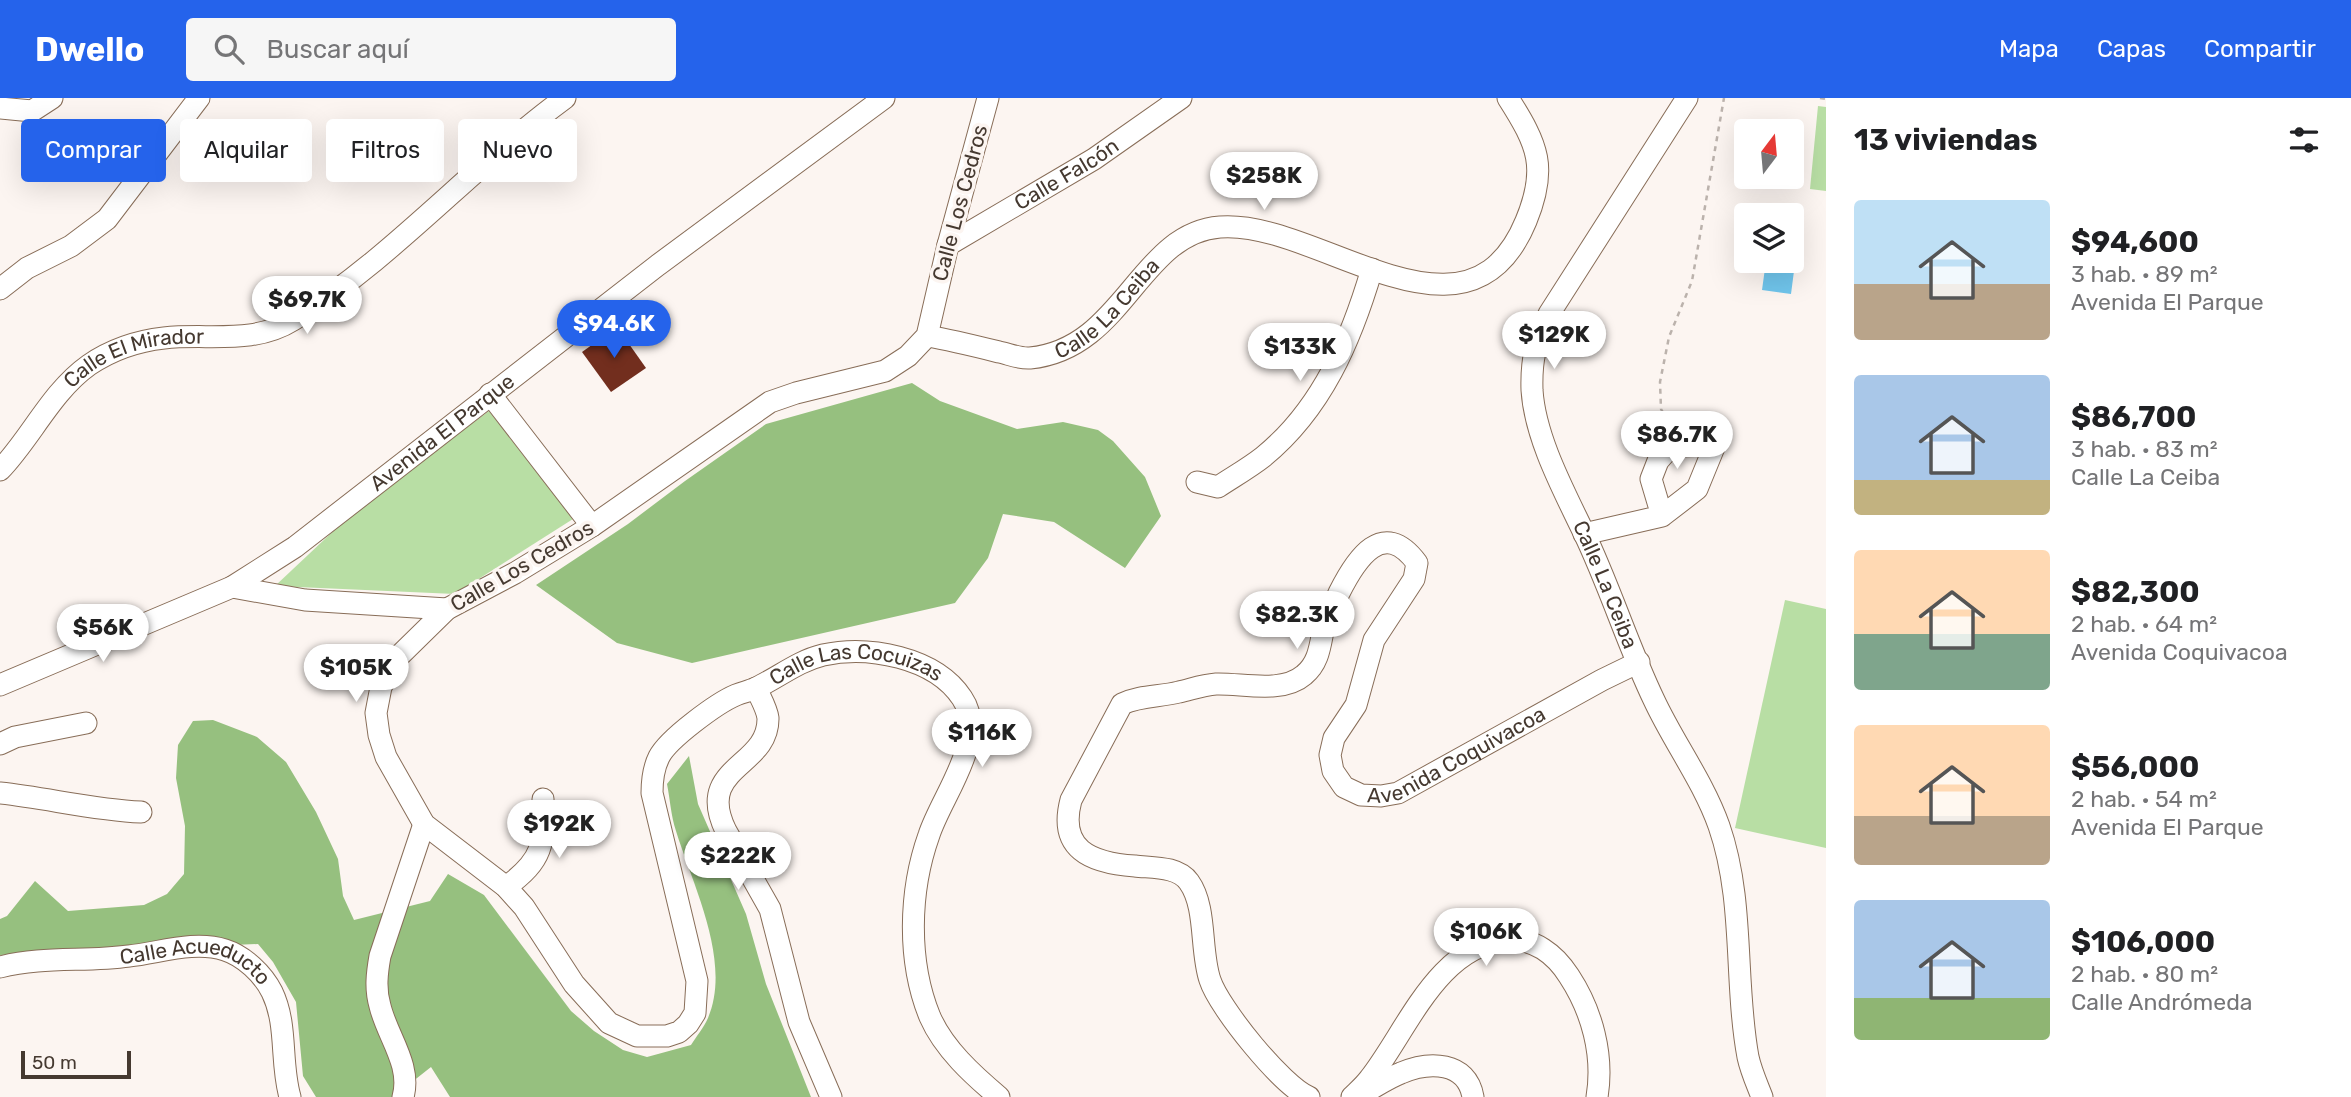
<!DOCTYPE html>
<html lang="es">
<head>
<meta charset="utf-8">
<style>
  :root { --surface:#fff; --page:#f6f6f6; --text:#202124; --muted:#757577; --accent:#2563eb }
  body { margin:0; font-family:Rubik,sans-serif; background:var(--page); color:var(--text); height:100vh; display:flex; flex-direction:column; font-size:26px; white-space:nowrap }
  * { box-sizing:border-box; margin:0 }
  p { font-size:23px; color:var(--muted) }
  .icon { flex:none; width:38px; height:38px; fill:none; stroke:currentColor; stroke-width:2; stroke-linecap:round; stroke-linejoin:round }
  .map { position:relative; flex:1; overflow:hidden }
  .drawer { display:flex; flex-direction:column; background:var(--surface); width:525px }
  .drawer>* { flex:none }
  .guide { position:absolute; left:21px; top:21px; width:665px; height:63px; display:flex; gap:14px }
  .needle { width:46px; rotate:16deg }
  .buttons { position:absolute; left:1734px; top:21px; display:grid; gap:14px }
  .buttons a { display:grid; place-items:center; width:70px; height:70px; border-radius:7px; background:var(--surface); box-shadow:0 7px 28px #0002; font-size:35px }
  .scale { position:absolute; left:21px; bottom:18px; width:110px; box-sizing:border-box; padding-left:7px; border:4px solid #453930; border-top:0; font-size:19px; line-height:24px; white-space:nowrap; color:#453930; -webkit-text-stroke:5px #fcf5f1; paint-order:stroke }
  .price { position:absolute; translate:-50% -60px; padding:0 16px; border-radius:24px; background:#fff; color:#222; font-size:23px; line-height:46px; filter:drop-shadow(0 2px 4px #0008) }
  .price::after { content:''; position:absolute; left:50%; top:42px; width:21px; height:16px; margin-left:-10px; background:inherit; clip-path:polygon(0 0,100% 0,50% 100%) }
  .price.selected { background:var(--accent); color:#fff }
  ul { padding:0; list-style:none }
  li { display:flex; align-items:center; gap:21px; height:175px; padding:0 28px }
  li span { display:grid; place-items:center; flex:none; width:196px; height:140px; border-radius:7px; color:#555 }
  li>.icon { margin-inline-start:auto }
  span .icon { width:84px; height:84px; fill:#fffc; stroke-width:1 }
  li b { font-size:30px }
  h2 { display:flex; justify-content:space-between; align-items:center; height:84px; padding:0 28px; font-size:30px }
  .chip { padding:0 24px; border-radius:7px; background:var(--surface); box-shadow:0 7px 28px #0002; font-size:24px; line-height:63px }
  .chip.selected { background:var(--accent); color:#fff }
  header { display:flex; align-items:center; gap:42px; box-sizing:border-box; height:98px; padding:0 35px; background:var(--accent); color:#fff }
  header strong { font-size:33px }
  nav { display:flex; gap:38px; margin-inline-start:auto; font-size:24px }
  .search { width:490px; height:63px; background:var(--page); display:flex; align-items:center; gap:18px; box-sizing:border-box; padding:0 24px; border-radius:7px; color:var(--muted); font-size:26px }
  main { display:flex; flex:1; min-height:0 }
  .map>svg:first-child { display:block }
</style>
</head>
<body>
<header>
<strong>Dwello</strong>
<div class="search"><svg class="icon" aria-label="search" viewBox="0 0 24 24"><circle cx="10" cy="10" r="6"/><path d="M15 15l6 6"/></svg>Buscar aquí</div>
<nav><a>Mapa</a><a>Capas</a><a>Compartir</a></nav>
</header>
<main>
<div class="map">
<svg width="1826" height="999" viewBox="0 0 1826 999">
  <rect width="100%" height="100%" fill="#fcf5f1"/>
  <g fill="#b8dea4">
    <polygon points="1818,8 1826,9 1826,93 1810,91"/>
    <polygon points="489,313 573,421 455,496 275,488 361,407"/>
    <polygon points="1785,502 1826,511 1826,750 1735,730"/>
  </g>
  <g fill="#96c07f">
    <polygon points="912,285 940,303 1017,331 1063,324 1098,332 1113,343 1145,379 1161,418 1125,470 1054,424 1003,416 988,460 955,505 692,565 617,545 536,487 628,426 685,383 766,326"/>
    <path d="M213,622L257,639L286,664L316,714L338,761L343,798L354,822L430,803L448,776L484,797L571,913L594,933L623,952L647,959L691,947C696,939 704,929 708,920C732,863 693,788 676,733C671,718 670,701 667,686L689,658L698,706L746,816L766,886L811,999H450L431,969L393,999H316L303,978L296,904L273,864L258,846L0,857V821L7,818L35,783L68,813L144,807L167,796L184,776L185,728L176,680L178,647L193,623Z"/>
  </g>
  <polygon fill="#70c5ec" points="1792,134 1799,135 1791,196 1762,192 1766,163 1792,163"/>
  <polygon fill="#722e1e" points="617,229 646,270 611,294 582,254"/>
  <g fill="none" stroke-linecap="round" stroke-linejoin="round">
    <defs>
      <g id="minor">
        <path id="s1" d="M988,0L948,147L927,238L908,258L885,273L796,295L770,304L592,428L515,475L447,511L397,560L381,589L376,615L379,637L386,659L424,726L506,789L524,809L574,886L609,925L637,938H667L679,934L688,926L695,915L697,883L652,695C652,682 653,671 659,659C668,641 717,605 736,597C743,594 750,593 756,590C779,579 798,563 823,557C868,547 935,559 962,600C989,640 942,697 929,737C909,793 907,863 930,919C944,951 973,977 999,999"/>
        <path id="s2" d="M1687,0L1549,216C1536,245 1531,259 1532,292C1535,340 1564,393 1584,435C1610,489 1628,548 1654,602C1674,645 1703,683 1719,728C1745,803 1734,883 1748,959C1751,973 1757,986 1762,999"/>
        <polyline points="0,10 32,13 52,0"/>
        <path id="s3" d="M948,147L1094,61L1181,0"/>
        <polyline points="0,191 27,170 71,148 107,121 199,0"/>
        <path id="s4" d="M927,238C951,242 975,248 999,254C1009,256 1020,261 1030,260C1124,251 1139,135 1220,129C1318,121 1467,266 1526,123C1548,70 1538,47 1508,0"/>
        <polyline points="490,296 592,428"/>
        <path id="s5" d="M0,372C31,340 51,294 89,267C111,252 137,243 164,240C208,235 253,247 293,222C393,160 471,69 565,0"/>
        <path d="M1197,384L1218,389C1233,379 1249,370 1263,359C1322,311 1351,242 1372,171"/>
        <polyline points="1584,436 1662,418 1697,391 1715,347 1675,348 1665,355 1658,363 1651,381 1662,418"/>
        <polyline points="232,489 305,502 447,511"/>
        <path id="s6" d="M0,587L232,489L295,449L658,167L884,0"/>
        <path d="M756,590C760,599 767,611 768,620C769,670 694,668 726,733L770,811L799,924L831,999"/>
        <polyline points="0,646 15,639 86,625"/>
        <path d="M0,695C47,700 94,712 141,714"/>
        <path d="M506,789C543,762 545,746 543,701"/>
        <path id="s7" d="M0,869C42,858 86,864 129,858C159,855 194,842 225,852C244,858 263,876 272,894C288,927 280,964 290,999"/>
        <path d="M1362,996C1375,989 1388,980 1401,975C1429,963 1467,963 1473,999"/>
        <path d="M403,999C412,967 387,938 380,908C375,891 377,875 380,858L424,726"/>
        <path id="s8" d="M1309,999C1283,989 1219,910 1210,882C1200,853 1207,809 1189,784C1178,768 1152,770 1135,768C1090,765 1058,751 1071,702L1122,606C1141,597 1160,599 1179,594C1192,591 1203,587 1216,586C1242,585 1282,596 1304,577C1321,563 1320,543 1325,524C1328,514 1335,505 1339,495C1356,461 1383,419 1417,465L1414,481L1374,542L1356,607L1334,640L1330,657L1333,673L1344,689L1361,697L1381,698L1398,695L1602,582L1639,564"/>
        <path d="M1352,999C1358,993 1365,987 1370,980C1407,933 1438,846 1508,842C1534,840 1555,856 1569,878C1592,913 1604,957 1597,999"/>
      </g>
    </defs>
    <use href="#minor" stroke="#886d58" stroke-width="23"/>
    <g stroke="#bbb2ac" stroke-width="2.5" stroke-dasharray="5 5" stroke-linecap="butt">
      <polyline points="1820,0 1826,1"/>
      <polyline points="1676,329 1670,327 1661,311 1660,284 1669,239 1692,183 1724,0"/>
    </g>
    <use href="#minor" stroke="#fff" stroke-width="21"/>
  </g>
  <g text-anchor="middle" stroke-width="7" stroke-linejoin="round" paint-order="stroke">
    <g font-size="21" fill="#453930" stroke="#fcf5f1">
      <text dy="7" stroke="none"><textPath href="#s3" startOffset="138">Calle Falcón</textPath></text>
      <text transform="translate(960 105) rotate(-75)" y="7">Calle Los Cedros</text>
      <text dy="7" stroke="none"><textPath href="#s4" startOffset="200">Calle La Ceiba</textPath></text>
      <text dy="7" stroke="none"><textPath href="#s5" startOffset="184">Calle El Mirador</textPath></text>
      <text dy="7" stroke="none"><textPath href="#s6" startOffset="513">Avenida El Parque</textPath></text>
      <text transform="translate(522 468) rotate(-30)" y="7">Calle Los Cedros</text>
      <text dy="7" stroke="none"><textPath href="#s2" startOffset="544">Calle La Ceiba</textPath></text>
      <text dy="7" stroke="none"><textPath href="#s1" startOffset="1920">Calle Las Cocuizas</textPath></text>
      <text dy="7" stroke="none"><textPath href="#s8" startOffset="1295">Avenida Coquivacoa</textPath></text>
      <text dy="7" stroke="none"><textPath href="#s7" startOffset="200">Calle Acueducto</textPath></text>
    </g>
  </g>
</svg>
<div class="buttons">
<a><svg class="needle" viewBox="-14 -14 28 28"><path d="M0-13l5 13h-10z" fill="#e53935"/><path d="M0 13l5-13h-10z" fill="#757577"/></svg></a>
<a><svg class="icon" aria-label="layers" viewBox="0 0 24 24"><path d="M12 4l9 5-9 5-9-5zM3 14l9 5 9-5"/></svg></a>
</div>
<div class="scale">50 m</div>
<b class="price" style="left:1264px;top:114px">$258K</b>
<b class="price" style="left:307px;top:238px">$69.7K</b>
<b class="price selected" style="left:614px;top:262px">$94.6K</b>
<b class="price" style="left:1554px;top:273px">$129K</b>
<b class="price" style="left:1300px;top:285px">$133K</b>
<b class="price" style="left:1677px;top:373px">$86.7K</b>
<b class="price" style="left:1297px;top:553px">$82.3K</b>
<b class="price" style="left:103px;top:566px">$56K</b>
<b class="price" style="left:356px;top:606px">$105K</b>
<b class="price" style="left:982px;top:671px">$116K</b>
<b class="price" style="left:559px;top:762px">$192K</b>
<b class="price" style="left:738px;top:794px">$222K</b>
<b class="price" style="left:1486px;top:870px">$106K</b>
<div class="guide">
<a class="chip selected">Comprar</a>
<a class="chip">Alquilar</a>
<a class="chip">Filtros</a>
<a class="chip">Nuevo</a>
</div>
</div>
<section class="drawer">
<h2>13 viviendas<svg class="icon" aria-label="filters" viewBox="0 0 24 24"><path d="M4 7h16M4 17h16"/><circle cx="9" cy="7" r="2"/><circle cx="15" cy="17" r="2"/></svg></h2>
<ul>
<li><span style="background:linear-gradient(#bfe0f5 60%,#b9a48a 0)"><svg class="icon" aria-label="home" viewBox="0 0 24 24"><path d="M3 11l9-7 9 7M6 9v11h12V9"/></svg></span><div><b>$94,600</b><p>3 hab. · 89 m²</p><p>Avenida El Parque</p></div></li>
<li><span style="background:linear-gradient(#a9c7e8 75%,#c2b280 0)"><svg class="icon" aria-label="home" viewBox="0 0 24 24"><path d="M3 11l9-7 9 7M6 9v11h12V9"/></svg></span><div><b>$86,700</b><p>3 hab. · 83 m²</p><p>Calle La Ceiba</p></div></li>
<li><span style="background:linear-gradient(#ffd9b3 60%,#7fa58c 0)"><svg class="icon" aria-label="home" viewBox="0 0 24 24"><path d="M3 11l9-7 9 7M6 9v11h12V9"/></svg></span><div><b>$82,300</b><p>2 hab. · 64 m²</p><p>Avenida Coquivacoa</p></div></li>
<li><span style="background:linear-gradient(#ffd9b3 65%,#b9a48a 0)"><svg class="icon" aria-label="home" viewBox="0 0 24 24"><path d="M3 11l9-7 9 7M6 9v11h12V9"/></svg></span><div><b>$56,000</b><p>2 hab. · 54 m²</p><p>Avenida El Parque</p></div></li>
<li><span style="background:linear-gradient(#a9c7e8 70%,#8fb573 0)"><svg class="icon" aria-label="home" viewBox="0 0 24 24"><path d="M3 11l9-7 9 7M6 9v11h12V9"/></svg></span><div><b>$106,000</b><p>2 hab. · 80 m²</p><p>Calle Andrómeda</p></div></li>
</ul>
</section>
</main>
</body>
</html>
